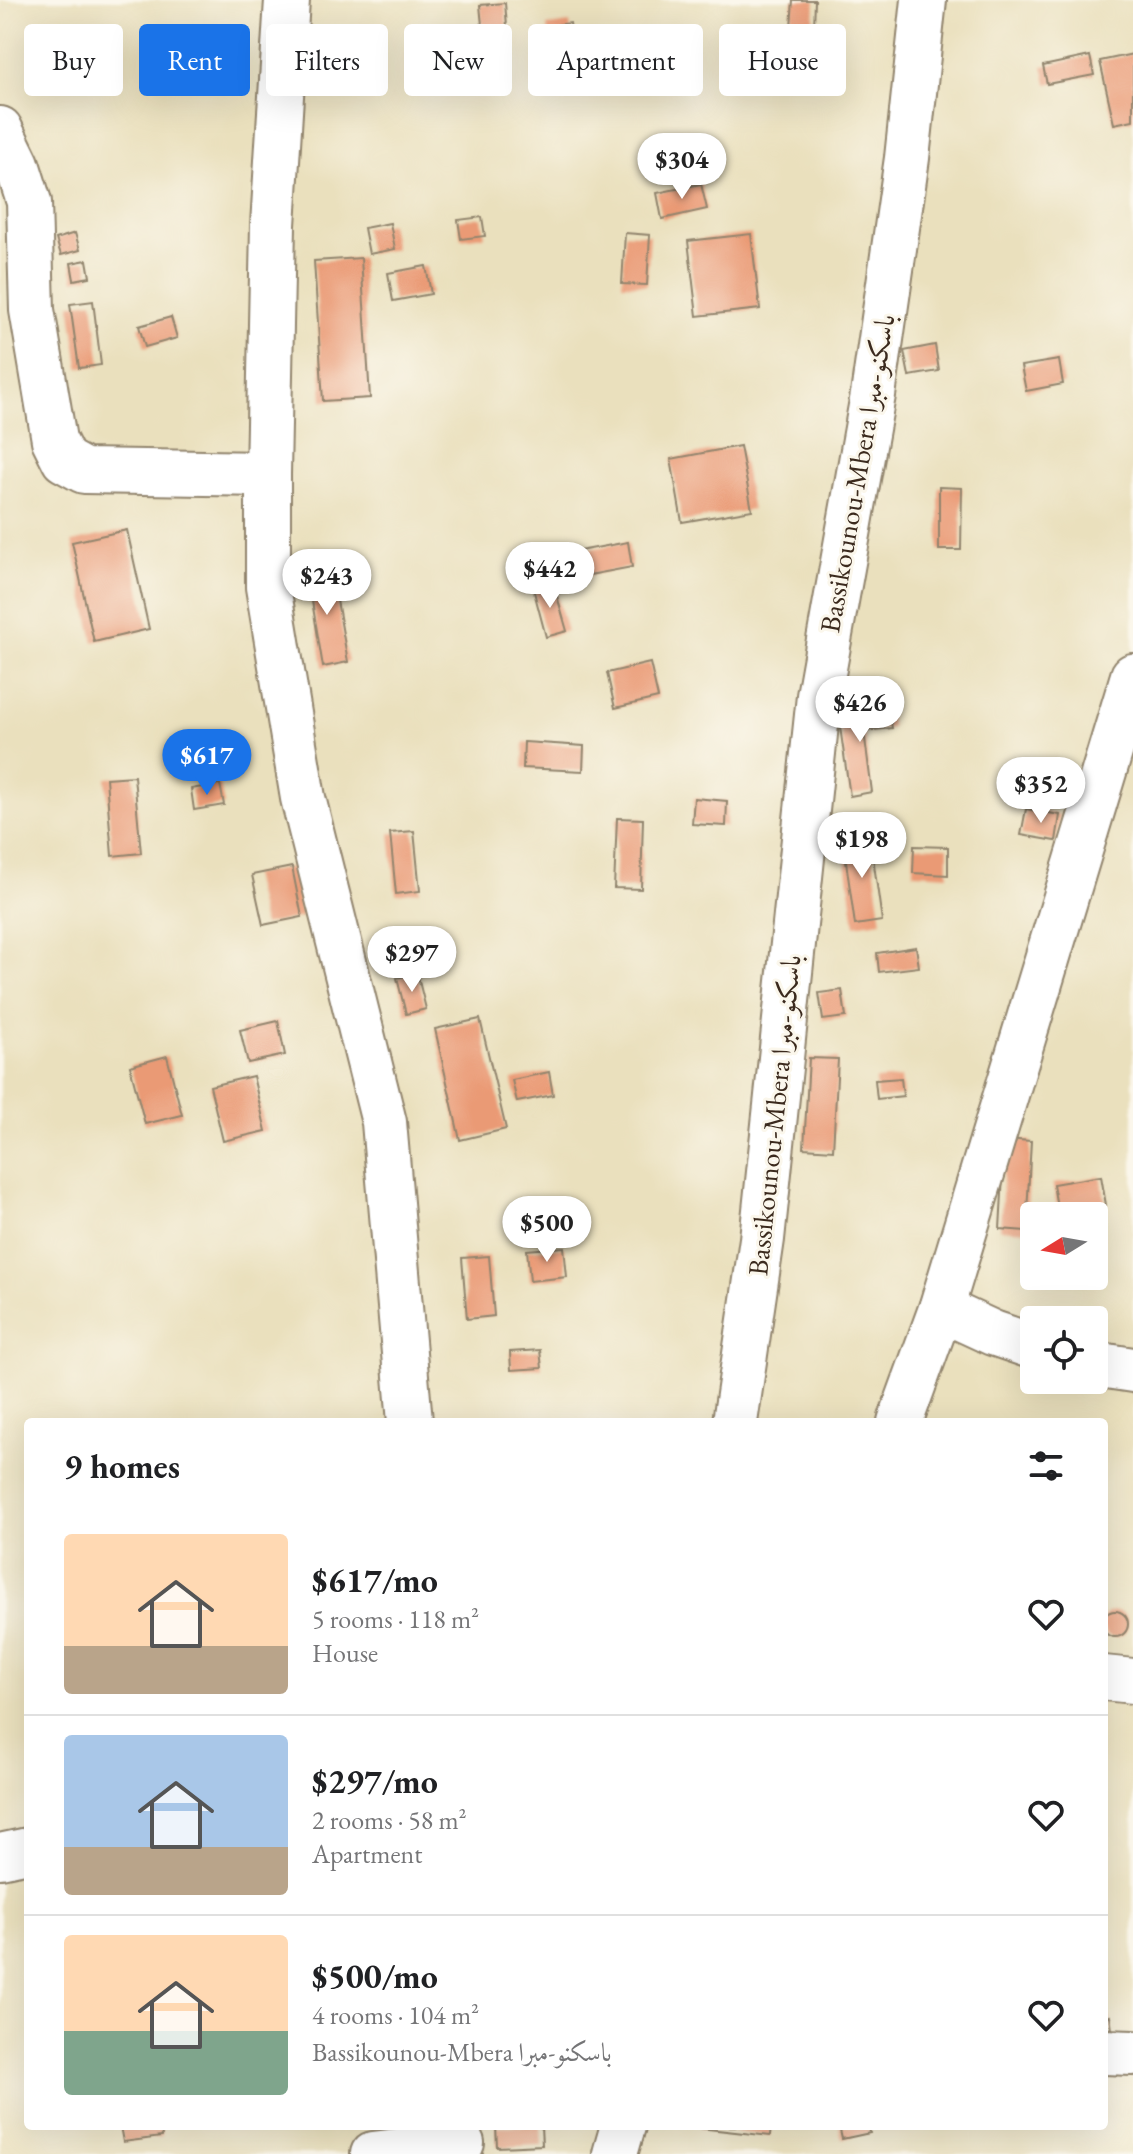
<!DOCTYPE html>
<html lang="en">
<head>
<meta charset="utf-8">
<style>
  :root { --surface:#fff; --page:#f2f2f2; --text:#202124; --muted:#757577; --line:#e0e0e0; --accent:#1a73e8 }
  body { margin:0; font-family:"EB Garamond",Amiri,serif; background:var(--page); color:var(--text); height:100vh; display:flex; flex-direction:column; font-size:30px; white-space:nowrap }
  * { box-sizing:border-box; margin:0 }
  p { font-size:26px; color:var(--muted) }
  .icon { flex:none; width:44px; height:44px; fill:none; stroke:currentColor; stroke-width:2; stroke-linecap:round; stroke-linejoin:round }
  .map { position:relative; flex:1; overflow:hidden }
  .details { position:absolute; left:24px; top:1418px; width:1084px; height:712px; display:flex; flex-direction:column; background:var(--surface); border-radius:8px; box-shadow:0 8px 32px #0002 }
  .details>* { flex:none }
  .guide { position:absolute; left:24px; top:24px; width:1086px; height:72px; display:flex; gap:16px }
  .needle { width:52px; rotate:259deg }
  .buttons { position:absolute; left:1020px; top:1202px; display:grid; gap:16px }
  .buttons a { display:grid; place-items:center; width:88px; height:88px; border-radius:8px; background:var(--surface); box-shadow:0 8px 32px #0002; font-size:40px }
  .price { position:absolute; translate:-50% -68px; padding:0 18px; border-radius:28px; background:#fff; color:#222; font-size:26px; line-height:52px; filter:drop-shadow(0 2px 4px #0008) }
  .price::after { content:''; position:absolute; left:50%; top:48px; width:24px; height:18px; margin-left:-12px; background:inherit; clip-path:polygon(0 0,100% 0,50% 100%) }
  .price.on { background:var(--accent); color:#fff }
  ul { padding:0; list-style:none }
  li { display:flex; align-items:center; gap:24px; height:200px; padding:0 40px }
  li+li { border-top:2px solid var(--line) }
  li span { display:grid; place-items:center; flex:none; width:224px; height:160px; border-radius:8px; color:#555 }
  li>.icon { margin-inline-start:auto }
  span .icon { width:96px; height:96px; fill:#fffc; stroke-width:1 }
  li b { font-size:34px }
  h2 { display:flex; justify-content:space-between; align-items:center; height:96px; padding:0 40px; font-size:34px }
  .pill { padding:0 28px; border-radius:8px; background:var(--surface); box-shadow:0 8px 32px #0002; font-size:28px; line-height:72px }
  .pill.on { background:var(--accent); color:#fff }
  .map>svg:first-child { display:block }
</style>
</head>
<body>
<div class="map">
<svg width="1133" height="2154" viewBox="0 0 1133 2154">
  <rect width="100%" height="100%" fill="#fbf7ec"/>
  <filter id="ink" filterUnits="userSpaceOnUse"><feTurbulence type="fractalNoise" baseFrequency=".0125" numOctaves="2"/><feDisplacementMap in="SourceGraphic" scale="16" xChannelSelector="R" yChannelSelector="G"/><feConvolveMatrix kernelMatrix="1 2 1 2 8 2 1 2 1" color-interpolation-filters="sRGB"/></filter>
  <filter id="wash" filterUnits="userSpaceOnUse"><feTurbulence type="fractalNoise" baseFrequency=".006" numOctaves="4" result="noise"/><feDisplacementMap in="SourceGraphic" scale="32" xChannelSelector="R" yChannelSelector="G"/><feGaussianBlur stdDeviation="1.8" result="paint"/><feColorMatrix in="noise" values="0 0 0 0 0 0 0 0 0 0 0 0 0 0 0 0 0 1.4 0 .05"/><feComposite in="paint" operator="in"/></filter>
  <g filter="url(#wash)">
    <rect width="100%" height="100%" fill="#eae0bd"/>
    <g id="blocks">
      <g fill="#ea9a74">
        <polygon points="793,0 815,0 814,28 791,27"/>
        <polygon points="505,3 511,72 487,75 480,5"/>
        <polygon points="570,23 573,44 550,47 547,26"/>
        <polygon points="1133,54 1133,120 1114,124 1100,61"/>
        <polygon points="1090,56 1094,75 1047,84 1043,66"/>
        <polygon points="701,184 707,209 662,219 657,193"/>
        <polygon points="482,217 485,236 461,239 458,220"/>
        <polygon points="390,223 395,249 369,254 364,228"/>
        <polygon points="75,233 80,250 61,255 56,239"/>
        <polygon points="625,233 650,235 647,285 622,284"/>
        <polygon points="751,234 760,309 697,316 688,241"/>
        <polygon points="361,258 370,398 323,401 314,261"/>
        <polygon points="87,260 90,277 74,280 71,263"/>
        <polygon points="426,266 431,294 393,301 388,273"/>
        <polygon points="93,301 101,365 79,368 70,304"/>
        <polygon points="171,317 177,338 145,347 139,326"/>
        <polygon points="935,345 939,371 909,376 904,351"/>
        <polygon points="1059,360 1063,384 1026,391 1021,366"/>
        <polygon points="740,446 752,510 682,522 671,459"/>
        <polygon points="939,487 962,488 961,550 939,550"/>
        <polygon points="127,530 149,629 94,642 72,542"/>
        <polygon points="628,542 632,567 584,576 579,551"/>
        <polygon points="331,567 348,662 323,667 307,571"/>
        <polygon points="553,582 567,631 546,637 533,588"/>
        <polygon points="650,663 658,698 615,708 607,673"/>
        <polygon points="888,706 892,728 864,731 872,792 850,796 838,713"/>
        <polygon points="524,742 584,746 583,771 523,768"/>
        <polygon points="134,776 141,853 112,856 106,778"/>
        <polygon points="220,784 224,805 194,810 191,789"/>
        <polygon points="694,798 727,801 726,826 692,824"/>
        <polygon points="1026,809 1060,815 1056,841 1021,835"/>
        <polygon points="617,818 643,819 641,889 614,888"/>
        <polygon points="414,831 420,891 396,894 390,833"/>
        <polygon points="870,836 882,921 855,925 843,840"/>
        <polygon points="914,846 948,847 948,875 913,873"/>
        <polygon points="292,867 302,917 263,925 252,875"/>
        <polygon points="916,947 919,967 879,972 877,953"/>
        <polygon points="417,973 426,1009 406,1014 397,978"/>
        <polygon points="842,990 846,1017 823,1020 819,993"/>
        <polygon points="480,1019 506,1129 460,1140 435,1029"/>
        <polygon points="278,1021 285,1055 248,1063 240,1030"/>
        <polygon points="167,1056 182,1115 145,1124 130,1066"/>
        <polygon points="809,1058 838,1059 833,1150 804,1148"/>
        <polygon points="549,1072 553,1095 517,1102 512,1080"/>
        <polygon points="253,1076 266,1131 223,1141 210,1086"/>
        <polygon points="901,1078 903,1096 877,1099 875,1080"/>
        <polygon points="1005,1139 1031,1141 1026,1231 1000,1229"/>
        <polygon points="1101,1176 1106,1205 1058,1213 1053,1184"/>
        <polygon points="564,1247 567,1277 530,1281 527,1250"/>
        <polygon points="489,1256 494,1316 467,1319 462,1258"/>
        <polygon points="540,1350 542,1368 511,1370 510,1352"/>
        <circle cx="1115" cy="1624" r="13"/>
        <polygon points="1110,2016 1112,2030 1104,2032 1104,2017"/>
        <polygon points="120,2126 161,2126 162,2137 123,2142"/>
        <polygon points="496,2126 541,2126 542,2145 497,2147"/>
        <polygon points="700,2126 771,2126 770,2136 700,2128"/>
        <polygon points="839,2126 869,2126 870,2133 842,2139"/>
      </g>
    </g>
  </g>
  <g filter="url(#ink)">
    <use href="#blocks" fill-opacity="0" stroke="#92856e" stroke-width="2"/>
    <g fill="none" stroke-linecap="round" stroke-linejoin="round">
      <defs>
        <g id="minor">
          <polyline points="287,0 273,225 268,474 268,587 303,798 384,1122 410,1422"/>
          <polyline points="0,129 17,164 29,202 32,310 54,440 64,460 84,471 268,474"/>
          <polyline points="941,1309 993,1333 1034,1347"/>
          <polyline points="1094,1364 1133,1370"/>
          <polyline points="735,1422 762,1239 819,696 873,395 907,158 924,0"/>
          <polyline points="900,1422 941,1309 1133,676"/>
          <polyline points="1104,1678 1133,1681"/>
          <polyline points="0,1856 28,1850"/>
          <polyline points="1104,2052 1133,2053"/>
          <polyline points="373,2154 462,2143"/>
          <polyline points="615,2154 623,2126"/>
        </g>
      </defs>
      <use href="#minor" stroke="#92856e" stroke-width="48"/>
      <use href="#minor" stroke="#fff" stroke-width="44"/>
    </g>
  </g>
  <g text-anchor="middle" stroke-width="6" stroke-linejoin="round" paint-order="stroke">
    <g font-size="28" fill="#3b2a1e" stroke="#fbf7ec">
      <text transform="translate(857 473) rotate(-80)" y="10">Bassikounou-Mbera باسكنو-مبرا</text>
      <text transform="translate(774 1115) rotate(-84)" y="10">Bassikounou-Mbera باسكنو-مبرا</text>
    </g>
  </g>
</svg>
<div class="buttons">
<a><svg class="needle" viewBox="-14 -14 28 28"><path d="M0-13l5 13h-10z" fill="#e53935"/><path d="M0 13l5-13h-10z" fill="#757577"/></svg></a>
<a><svg class="icon" aria-label="locate" viewBox="0 0 24 24"><circle cx="12" cy="12" r="6"/><path d="M12 2v4M12 18v4M2 12h4M18 12h4"/></svg></a>
</div>
<b class="price" style="left:682px;top:201px">$304</b>
<b class="price" style="left:550px;top:610px">$442</b>
<b class="price" style="left:327px;top:617px">$243</b>
<b class="price" style="left:860px;top:744px">$426</b>
<b class="price on" style="left:207px;top:797px">$617</b>
<b class="price" style="left:1041px;top:825px">$352</b>
<b class="price" style="left:862px;top:880px">$198</b>
<b class="price" style="left:412px;top:994px">$297</b>
<b class="price" style="left:547px;top:1264px">$500</b>
<div class="guide">
<a class="pill">Buy</a>
<a class="pill on">Rent</a>
<a class="pill">Filters</a>
<a class="pill">New</a>
<a class="pill">Apartment</a>
<a class="pill">House</a>
</div>
<section class="details">
<h2>9 homes<svg class="icon" aria-label="filters" viewBox="0 0 24 24"><path d="M4 7h16M4 17h16"/><circle cx="9" cy="7" r="2"/><circle cx="15" cy="17" r="2"/></svg></h2>
<ul>
<li><span style="background:linear-gradient(#ffd9b3 70%,#b9a48a 0)"><svg class="icon" aria-label="home" viewBox="0 0 24 24"><path d="M3 11l9-7 9 7M6 9v11h12V9"/></svg></span><div><b>$617/mo</b><p>5 rooms · 118 m²</p><p>House</p></div><svg class="icon" aria-label="heart" viewBox="0 0 24 24"><path d="M12 20l-8-8c-3-5 5-10 8-4 3-6 11-1 8 4z"/></svg></li>
<li><span style="background:linear-gradient(#a9c7e8 70%,#b9a48a 0)"><svg class="icon" aria-label="home" viewBox="0 0 24 24"><path d="M3 11l9-7 9 7M6 9v11h12V9"/></svg></span><div><b>$297/mo</b><p>2 rooms · 58 m²</p><p>Apartment</p></div><svg class="icon" aria-label="heart" viewBox="0 0 24 24"><path d="M12 20l-8-8c-3-5 5-10 8-4 3-6 11-1 8 4z"/></svg></li>
<li><span style="background:linear-gradient(#ffd9b3 60%,#7fa58c 0)"><svg class="icon" aria-label="home" viewBox="0 0 24 24"><path d="M3 11l9-7 9 7M6 9v11h12V9"/></svg></span><div><b>$500/mo</b><p>4 rooms · 104 m²</p><p>Bassikounou-Mbera باسكنو-مبرا</p></div><svg class="icon" aria-label="heart" viewBox="0 0 24 24"><path d="M12 20l-8-8c-3-5 5-10 8-4 3-6 11-1 8 4z"/></svg></li>
</ul>
</section>
</div>
</body>
</html>
